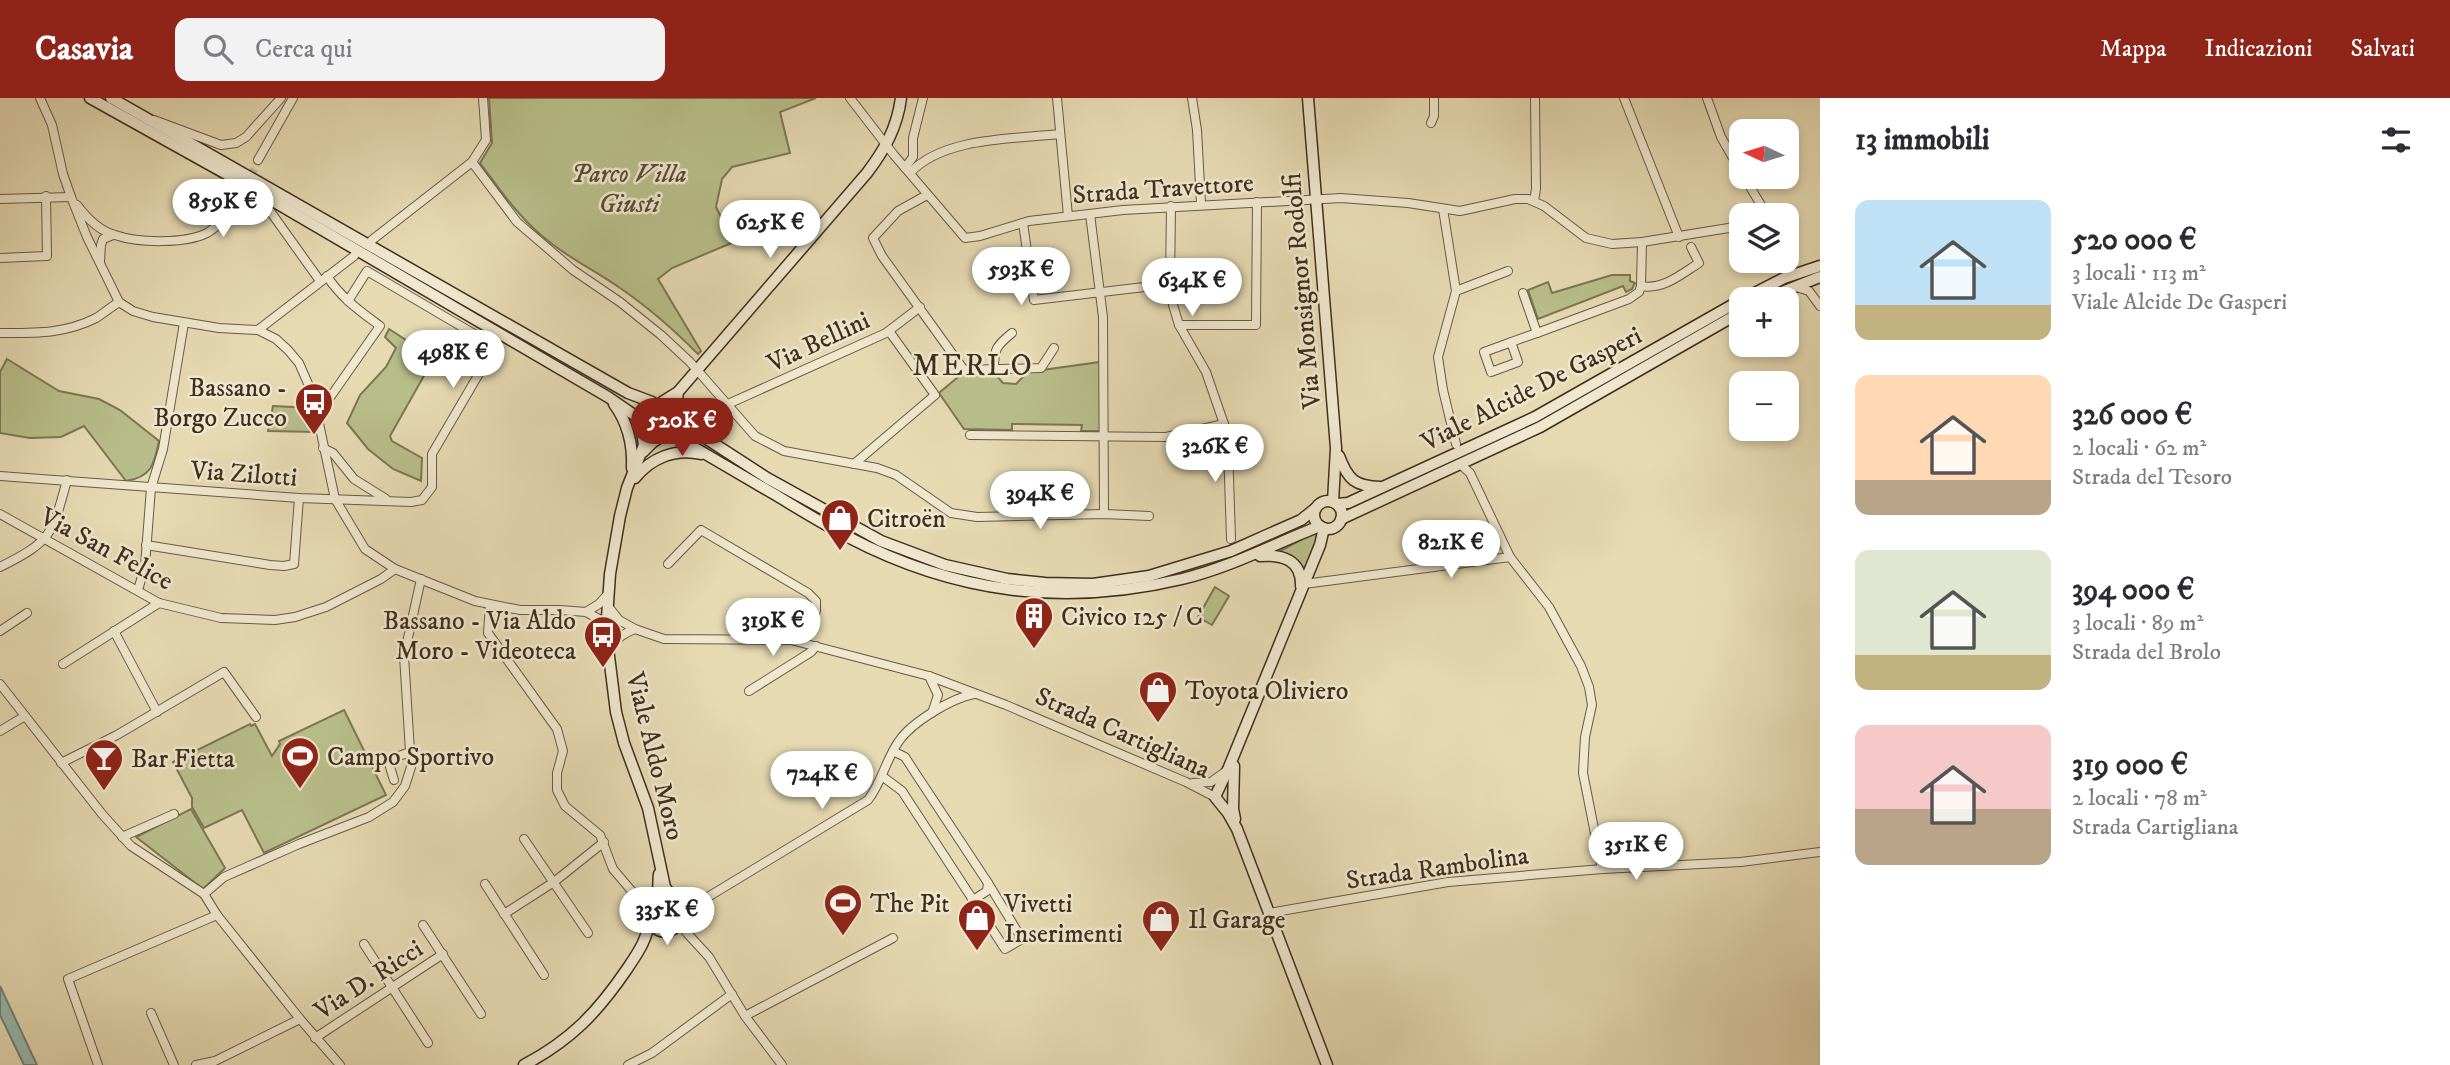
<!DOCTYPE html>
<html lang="it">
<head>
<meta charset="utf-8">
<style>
  :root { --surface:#fff; --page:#f2f2f3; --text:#2b2b33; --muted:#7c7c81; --accent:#8f2418 }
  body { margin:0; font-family:"IM FELL DW Pica",serif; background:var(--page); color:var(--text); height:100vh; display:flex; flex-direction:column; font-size:26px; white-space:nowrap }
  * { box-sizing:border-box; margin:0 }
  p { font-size:23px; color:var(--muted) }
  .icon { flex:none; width:38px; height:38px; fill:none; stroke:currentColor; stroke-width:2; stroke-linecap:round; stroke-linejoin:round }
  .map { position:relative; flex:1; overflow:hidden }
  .drawer { display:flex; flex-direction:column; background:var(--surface); width:630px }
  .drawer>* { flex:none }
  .needle { width:46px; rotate:274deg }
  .tools { position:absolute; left:1729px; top:21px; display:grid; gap:14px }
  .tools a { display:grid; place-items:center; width:70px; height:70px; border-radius:14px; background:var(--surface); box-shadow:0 4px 10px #0003; font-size:35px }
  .price { position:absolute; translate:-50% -60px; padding:0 16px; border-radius:24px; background:#fff; color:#222; font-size:23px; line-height:46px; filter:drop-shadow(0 2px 4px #0008) }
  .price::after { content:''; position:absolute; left:50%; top:42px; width:21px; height:16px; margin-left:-10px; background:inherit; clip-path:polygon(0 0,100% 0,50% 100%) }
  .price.on { background:var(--accent); color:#fff }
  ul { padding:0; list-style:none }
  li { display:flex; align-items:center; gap:21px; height:175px; padding:0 35px }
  li span { display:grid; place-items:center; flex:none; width:196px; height:140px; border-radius:14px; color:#555 }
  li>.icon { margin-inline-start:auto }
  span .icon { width:84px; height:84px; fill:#fffc; stroke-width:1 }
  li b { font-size:30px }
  h2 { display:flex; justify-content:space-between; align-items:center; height:84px; padding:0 35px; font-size:30px }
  header { display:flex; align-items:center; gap:42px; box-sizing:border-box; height:98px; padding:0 35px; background:var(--accent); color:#fff }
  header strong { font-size:33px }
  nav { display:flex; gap:38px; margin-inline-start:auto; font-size:24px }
  .search { width:490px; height:63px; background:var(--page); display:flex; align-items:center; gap:18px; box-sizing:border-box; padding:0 24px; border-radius:14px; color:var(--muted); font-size:26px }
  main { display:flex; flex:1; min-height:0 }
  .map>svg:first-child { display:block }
</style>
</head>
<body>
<header>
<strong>Casavia</strong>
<div class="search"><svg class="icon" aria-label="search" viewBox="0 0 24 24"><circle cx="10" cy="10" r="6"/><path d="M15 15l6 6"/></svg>Cerca qui</div>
<nav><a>Mappa</a><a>Indicazioni</a><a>Salvati</a></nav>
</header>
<main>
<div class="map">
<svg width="1820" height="967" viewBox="0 0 1820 967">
  <rect width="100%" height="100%" fill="#e6dab3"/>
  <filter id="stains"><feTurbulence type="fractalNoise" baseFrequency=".00286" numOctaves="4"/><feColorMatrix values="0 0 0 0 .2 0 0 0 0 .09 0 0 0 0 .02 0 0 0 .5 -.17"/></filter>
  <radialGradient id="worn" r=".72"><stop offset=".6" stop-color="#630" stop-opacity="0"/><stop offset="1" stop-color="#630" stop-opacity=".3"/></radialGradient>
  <g fill="#b8be8a" stroke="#7c7654" stroke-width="2">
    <path d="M489,0H816L780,14L790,55L732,69L722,81L716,109L734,144L672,170L658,181L701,253L698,256C674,232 648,209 620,190C596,173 570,161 547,142C520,121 501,93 480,65L492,45Z"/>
    <polygon points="1612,177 1630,177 1630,183 1635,185 1632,191 1626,194 1623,188 1538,221 1528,192 1548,184 1552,195"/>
    <polygon points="389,231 434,260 390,338 392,343 422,360 421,383 393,371 368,351 347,325 360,297 386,269 396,250 385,239"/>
    <path d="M7,261L59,293L99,301L120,312L159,343C154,366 152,379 126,383L84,328L61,339L30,340L0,335V274Z"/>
    <polygon points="1100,264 1100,333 1081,333 1082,327 1012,326 1012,332 964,331 939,295 964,274 996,277 1003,285 1016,286 1028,274"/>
    <polygon points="273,308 311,310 316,334 268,333"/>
    <circle cx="658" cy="322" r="11"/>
    <polygon points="1314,435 1317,435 1316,443 1303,475 1278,454"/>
    <polygon points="1215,489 1229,498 1212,527 1198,519"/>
    <polygon points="344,612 386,697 264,755 242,712 204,730 192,709 192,700 173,664 250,626 251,628 255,626 272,658 280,646 279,643"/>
    <polygon points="191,711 225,770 203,791 136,739"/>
  </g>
  <polygon fill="#97bab2" stroke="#748277" stroke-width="2" points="0,888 37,967 24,967 0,917"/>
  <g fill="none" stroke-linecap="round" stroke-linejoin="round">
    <polyline stroke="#c5b895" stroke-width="8" stroke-dasharray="8 4" stroke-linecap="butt" points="241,100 258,62"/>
    <defs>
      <g id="street">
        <polyline points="40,0 52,27 63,76 71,99 87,139 119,204 133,213 153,219 219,230 258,232 276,241 288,252 299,265 313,297 335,401 365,451 395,471 475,503 520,512 560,512 586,514 599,521 605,532"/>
        <polyline points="850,0 894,57 965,140 980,138 1029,123 1123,112 1341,100 1408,105 1460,113 1515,101 1528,101 1544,108 1586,140 1612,146 1642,144 1741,128"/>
        <polyline points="1057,0 1068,118"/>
        <polyline points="1192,0 1197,32 1201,106"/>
        <polyline points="1624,0 1679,139"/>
        <polyline points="1707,0 1721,39 1741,74"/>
        <polyline points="154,22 221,47 236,45 246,39 281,0"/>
        <polyline points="1431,25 1434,18 1434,0"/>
        <polyline points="258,62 293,0"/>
        <polyline points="472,64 517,124 573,172 620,204 661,237 690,264 755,338 784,353 877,370 896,377 951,415 977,419 1104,416 1149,418"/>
        <polyline points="905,70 913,59 913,40 923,0"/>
        <path d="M910,75C943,39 1014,41 1060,36"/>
        <polyline points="1744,79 1761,107 1764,117"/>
        <polyline points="927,97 898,113 873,140 882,158 964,272 1041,270 1054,250"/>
        <polyline points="0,101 71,99"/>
        <polyline points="1534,103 1536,91 1535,0"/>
        <path d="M77,107C86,119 99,133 115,137C138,145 185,146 207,135C222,126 231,113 241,100"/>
        <polyline points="1171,108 1170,186 1173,207 1179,227 1206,274 1224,326 1228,348 1231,441"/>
        <polyline points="1443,111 1456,193 1438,259 1443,292 1456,346"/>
        <polyline points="270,113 320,183"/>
        <polyline points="1090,116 1103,219 1104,416"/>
        <polyline points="1023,125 1034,202 1170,186"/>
        <polyline points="372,142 472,64 486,42 483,0"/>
        <polyline points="0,160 47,158 46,98"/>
        <polyline points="100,163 101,147 103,141 113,137"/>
        <polyline points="1785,163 1792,177"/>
        <path d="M1641,188C1663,192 1680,177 1699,165L1691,149"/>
        <polyline points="1796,189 1809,193 1820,208"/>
        <polyline points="1456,193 1508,173"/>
        <polyline points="1523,195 1537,235"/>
        <polyline points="1179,227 1256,227 1257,104"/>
        <polyline points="258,232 354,158"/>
        <path d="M0,235C35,235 65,236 96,220C104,215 111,209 119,204"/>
        <path d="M1511,244L1518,264L1491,274L1484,254C1501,248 1519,241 1537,235L1629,201L1639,194L1641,188L1642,144"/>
        <path d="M994,271C994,251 996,248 1012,235"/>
        <polyline points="728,306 886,235 920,209"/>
        <path d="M317,318L380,228C360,213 340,199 327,178"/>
        <polyline points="970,337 1166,339 1224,326"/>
        <polyline points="323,350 333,355 354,381 386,401"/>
        <polyline points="854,366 935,297 889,233"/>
        <polyline points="1460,366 1470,375 1510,459 1549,509 1581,568 1589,589 1592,607 1585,639 1583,675 1602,771"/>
        <polyline points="0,378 299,400 411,404 422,402 432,389 432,356 494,250 481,240 367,173 348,203"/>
        <polyline points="0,416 159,505 221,520 275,522 295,519 326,509 381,481 395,471"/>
        <polyline points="146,447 270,467 284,468 294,466 299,400"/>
        <polyline points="668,466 701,432 808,495 816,503 816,513 791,542"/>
        <path d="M0,469C52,443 52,437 67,382"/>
        <polyline points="1304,486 1510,459"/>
        <polyline points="138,492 145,468 151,390 163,351 184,225"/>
        <polyline points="490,507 488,535 557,631 563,653 557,675 557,692 565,708 600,737 613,771 641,804 652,804"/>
        <polyline points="608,508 619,522 635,531 664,541 791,542 929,578 1006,607 1186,684 1215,699"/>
        <polyline points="586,514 599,506 607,497"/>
        <polyline points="0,533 27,515"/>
        <polyline points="114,533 157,614"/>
        <path d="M610,554C614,541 623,536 635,531"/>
        <polyline points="63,566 159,505"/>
        <polyline points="929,578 938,597 932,615"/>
        <polyline points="0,586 102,716 131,748 204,796 217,817 300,921 340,967"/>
        <polyline points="749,593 811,554 816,548"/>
        <polyline points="0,633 25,618"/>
        <polyline points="61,665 117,637 224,574 256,619"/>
        <polyline points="882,678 902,693 973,802 987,793 988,785 916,676 905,659 893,653"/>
        <polyline points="394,682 388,662 410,654"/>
        <polyline points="1193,685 1211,684 1225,674"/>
        <polyline points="122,739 174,716"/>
        <polyline points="524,741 588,835"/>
        <polyline points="485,786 544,877"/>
        <polyline points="204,796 224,779 299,746 369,719 393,704 405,688 411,669 404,558 421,481"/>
        <polyline points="973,802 1005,851 1022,841 988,785"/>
        <polyline points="1269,815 1448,784 1602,771 1741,764 1820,754"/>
        <polyline points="504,816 554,784 604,744"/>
        <path d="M683,817L698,805L868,702C882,684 886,661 899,643C912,624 952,600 974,596"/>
        <polyline points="682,822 686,834 709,859 745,918 782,967"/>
        <polyline points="423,827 481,916"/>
        <polyline points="364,846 428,945"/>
        <polyline points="151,915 174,967"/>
        <polyline points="745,918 893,840"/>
        <polyline points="315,940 443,856"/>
        <polyline points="98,967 68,881 217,817"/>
        <polyline points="196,967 215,963 300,921"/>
        <polyline points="628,967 652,955 732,896"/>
      </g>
      <g id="secondary">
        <polyline points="90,0 237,82 608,299 640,321 644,347 627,390 620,418 610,476 606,534 616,614 624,645 648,710 665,789 673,800"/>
        <polyline points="111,0 628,295 652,304"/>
        <polyline points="1308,0 1336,350 1333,404"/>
        <polyline points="1743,201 1784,180 1820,168"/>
        <polyline points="1764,201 1820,179"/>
        <path d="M662,304L678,294L867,75C885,51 897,30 901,0"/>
        <path d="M614,306C628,325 633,347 632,370"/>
        <polyline points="676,321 767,380 881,443 945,467 1007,481 1045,485 1093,486 1149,478 1231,453 1301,422 1316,410"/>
        <path d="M667,337L678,340C710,359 742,377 774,396C799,411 823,426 848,439C955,495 1064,509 1182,481C1231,469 1274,446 1320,428"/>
        <polyline points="643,354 653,344 673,331 678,294"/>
        <path d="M1339,358C1348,382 1355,388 1380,389"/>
        <path d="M635,380C651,360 675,350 701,356"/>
        <circle cx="1328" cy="417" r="14"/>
        <polyline points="1337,406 1348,405 1535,319 1741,202"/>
        <polyline points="1341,421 1540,329 1741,214"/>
        <polyline points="1324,430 1320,447 1229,669 1215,699 1228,715 1237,731 1327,967"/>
        <path d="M1260,458C1282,456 1302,462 1301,488"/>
        <polyline points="1234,668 1233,711 1235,721"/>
        <path d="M656,801L667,798L679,805C688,823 670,843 654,829C641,817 653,809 657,799C659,792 658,783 659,776"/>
        <path d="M524,967C571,942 597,915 627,871C637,856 648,841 649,822"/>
      </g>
    </defs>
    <use href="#street" stroke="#695943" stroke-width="10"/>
    <use href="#secondary" stroke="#3f2e1e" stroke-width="13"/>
    <use href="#street" stroke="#efe7ce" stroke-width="8"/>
    <use href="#secondary" stroke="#efe7ce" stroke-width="10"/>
  </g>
  <defs>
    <symbol id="bus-pin" viewBox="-11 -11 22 30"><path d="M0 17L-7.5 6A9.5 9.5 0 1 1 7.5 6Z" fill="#8f2418" stroke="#efe7ce"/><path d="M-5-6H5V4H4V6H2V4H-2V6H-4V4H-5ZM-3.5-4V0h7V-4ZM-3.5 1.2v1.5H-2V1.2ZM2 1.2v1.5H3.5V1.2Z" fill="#fff"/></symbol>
    <symbol id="shop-pin" viewBox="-11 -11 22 30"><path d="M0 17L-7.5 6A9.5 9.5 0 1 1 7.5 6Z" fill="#8f2418" stroke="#efe7ce"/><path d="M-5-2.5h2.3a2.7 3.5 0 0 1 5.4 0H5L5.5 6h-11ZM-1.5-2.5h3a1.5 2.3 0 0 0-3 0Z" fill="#fff"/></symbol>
    <symbol id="building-pin" viewBox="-11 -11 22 30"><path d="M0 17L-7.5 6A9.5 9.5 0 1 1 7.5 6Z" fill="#8f2418" stroke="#efe7ce"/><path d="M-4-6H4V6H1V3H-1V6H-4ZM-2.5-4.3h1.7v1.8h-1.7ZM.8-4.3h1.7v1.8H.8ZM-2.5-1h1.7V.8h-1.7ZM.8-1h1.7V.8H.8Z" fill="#fff"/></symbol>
    <symbol id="stadium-pin" viewBox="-11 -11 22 30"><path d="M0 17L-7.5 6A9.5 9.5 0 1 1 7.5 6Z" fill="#8f2418" stroke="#efe7ce"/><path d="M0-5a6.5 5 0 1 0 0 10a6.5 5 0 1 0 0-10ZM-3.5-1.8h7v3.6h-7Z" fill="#fff"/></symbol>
    <symbol id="bar-pin" viewBox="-11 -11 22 30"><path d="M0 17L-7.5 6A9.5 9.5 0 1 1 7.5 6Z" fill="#8f2418" stroke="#efe7ce"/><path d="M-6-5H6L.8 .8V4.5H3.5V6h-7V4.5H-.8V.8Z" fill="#fff"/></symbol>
  </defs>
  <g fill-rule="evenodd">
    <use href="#bus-pin" x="292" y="282" width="44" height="60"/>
    <use href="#shop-pin" x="818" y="398" width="44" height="60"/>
    <use href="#building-pin" x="1012" y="496" width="44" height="60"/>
    <use href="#bus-pin" x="581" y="515" width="44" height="60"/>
    <use href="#shop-pin" x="1136" y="570" width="44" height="60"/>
    <use href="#stadium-pin" x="278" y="636" width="44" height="60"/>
    <use href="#bar-pin" x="82" y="638" width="44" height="60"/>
    <use href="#stadium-pin" x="821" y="783" width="44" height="60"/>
    <use href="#shop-pin" x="955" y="798" width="44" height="60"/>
    <use href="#shop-pin" x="1139" y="799" width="44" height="60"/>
  </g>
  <g text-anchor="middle" stroke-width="5" stroke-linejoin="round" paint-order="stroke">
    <g font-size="26" font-style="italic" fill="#574b34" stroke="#efe7ce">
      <text x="629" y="84">Parco Villa<tspan x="629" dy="30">Giusti</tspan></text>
    </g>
    <g font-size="26" fill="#3f2e1e" stroke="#efe7ce">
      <text transform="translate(1163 90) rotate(-4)" y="9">Strada Travettore</text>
      <text transform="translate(1301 193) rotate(-95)" y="9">Via Monsignor Rodolfi</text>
      <text transform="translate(818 243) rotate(-25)" y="9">Via Bellini</text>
      <text transform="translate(1531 290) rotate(-27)" y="9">Viale Alcide De Gasperi</text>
      <text transform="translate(244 375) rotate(4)" y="9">Via Zilotti</text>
      <text transform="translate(107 450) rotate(28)" y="9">Via San Felice</text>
      <text transform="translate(1123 634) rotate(24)" y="9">Strada Cartigliana</text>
      <text transform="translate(656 658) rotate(76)" y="9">Viale Aldo Moro</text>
      <text transform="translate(1437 769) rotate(-8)" y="9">Strada Rambolina</text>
      <text transform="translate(368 881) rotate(-33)" y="9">Via D. Ricci</text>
    </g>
    <g font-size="26" fill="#3f2e1e" stroke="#efe7ce" text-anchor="start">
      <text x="287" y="298" text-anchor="end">Bassano -<tspan x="287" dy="30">Borgo Zucco</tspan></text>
      <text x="867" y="429">Citroën</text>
      <text x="1061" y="527">Civico 125 / C</text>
      <text x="576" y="531" text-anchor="end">Bassano - Via Aldo<tspan x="576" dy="30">Moro - Videoteca</tspan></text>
      <text x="1185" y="601">Toyota Oliviero</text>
      <text x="327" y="667">Campo Sportivo</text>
      <text x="131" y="669">Bar Fietta</text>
      <text x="870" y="814">The Pit</text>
      <text x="1004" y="814">Vivetti<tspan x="1004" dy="30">Inserimenti</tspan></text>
      <text x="1188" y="830">Il Garage</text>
    </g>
    <g font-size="30" letter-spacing="2" fill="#3f2e1e" stroke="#efe7ce">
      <text x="973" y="277">MERLO</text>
    </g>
  </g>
  <rect width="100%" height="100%" filter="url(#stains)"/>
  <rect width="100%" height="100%" fill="url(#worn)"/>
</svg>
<div class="tools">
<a><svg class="needle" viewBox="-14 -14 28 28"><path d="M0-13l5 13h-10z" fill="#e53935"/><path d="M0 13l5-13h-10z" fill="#7c7c81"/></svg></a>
<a><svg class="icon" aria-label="layers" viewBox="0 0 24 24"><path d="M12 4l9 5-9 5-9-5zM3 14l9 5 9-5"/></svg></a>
<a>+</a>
<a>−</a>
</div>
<b class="price" style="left:223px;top:141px">859K €</b>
<b class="price" style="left:770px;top:162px">625K €</b>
<b class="price" style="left:1021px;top:209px">593K €</b>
<b class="price" style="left:1192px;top:220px">634K €</b>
<b class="price" style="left:453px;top:292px">498K €</b>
<b class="price on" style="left:682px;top:360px">520K €</b>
<b class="price" style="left:1215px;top:386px">326K €</b>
<b class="price" style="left:1040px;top:433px">394K €</b>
<b class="price" style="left:1451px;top:482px">821K €</b>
<b class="price" style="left:773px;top:560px">319K €</b>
<b class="price" style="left:822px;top:713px">724K €</b>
<b class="price" style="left:1636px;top:784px">351K €</b>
<b class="price" style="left:667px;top:849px">335K €</b>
</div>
<section class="drawer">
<h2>13 immobili<svg class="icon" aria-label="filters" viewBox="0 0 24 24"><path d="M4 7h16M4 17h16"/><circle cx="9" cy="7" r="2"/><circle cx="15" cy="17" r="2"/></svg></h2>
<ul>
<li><span style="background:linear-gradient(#bfe0f5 75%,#c2b280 0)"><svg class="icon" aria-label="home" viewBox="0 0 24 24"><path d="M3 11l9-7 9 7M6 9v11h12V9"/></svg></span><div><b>520 000 €</b><p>3 locali · 113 m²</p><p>Viale Alcide De Gasperi</p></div></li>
<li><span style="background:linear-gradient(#ffd9b3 75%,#b9a48a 0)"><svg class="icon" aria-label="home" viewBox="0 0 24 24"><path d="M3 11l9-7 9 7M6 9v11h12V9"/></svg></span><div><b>326 000 €</b><p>2 locali · 62 m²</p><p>Strada del Tesoro</p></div></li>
<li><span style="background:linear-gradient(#dfe7d0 75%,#c2b280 0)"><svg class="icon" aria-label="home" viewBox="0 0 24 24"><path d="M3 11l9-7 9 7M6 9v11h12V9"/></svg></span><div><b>394 000 €</b><p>3 locali · 89 m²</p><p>Strada del Brolo</p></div></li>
<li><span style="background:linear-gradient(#f6c9c9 60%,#b9a48a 0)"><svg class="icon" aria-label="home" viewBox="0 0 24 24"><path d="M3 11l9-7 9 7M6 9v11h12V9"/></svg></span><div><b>319 000 €</b><p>2 locali · 78 m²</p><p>Strada Cartigliana</p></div></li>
</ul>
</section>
</main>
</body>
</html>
